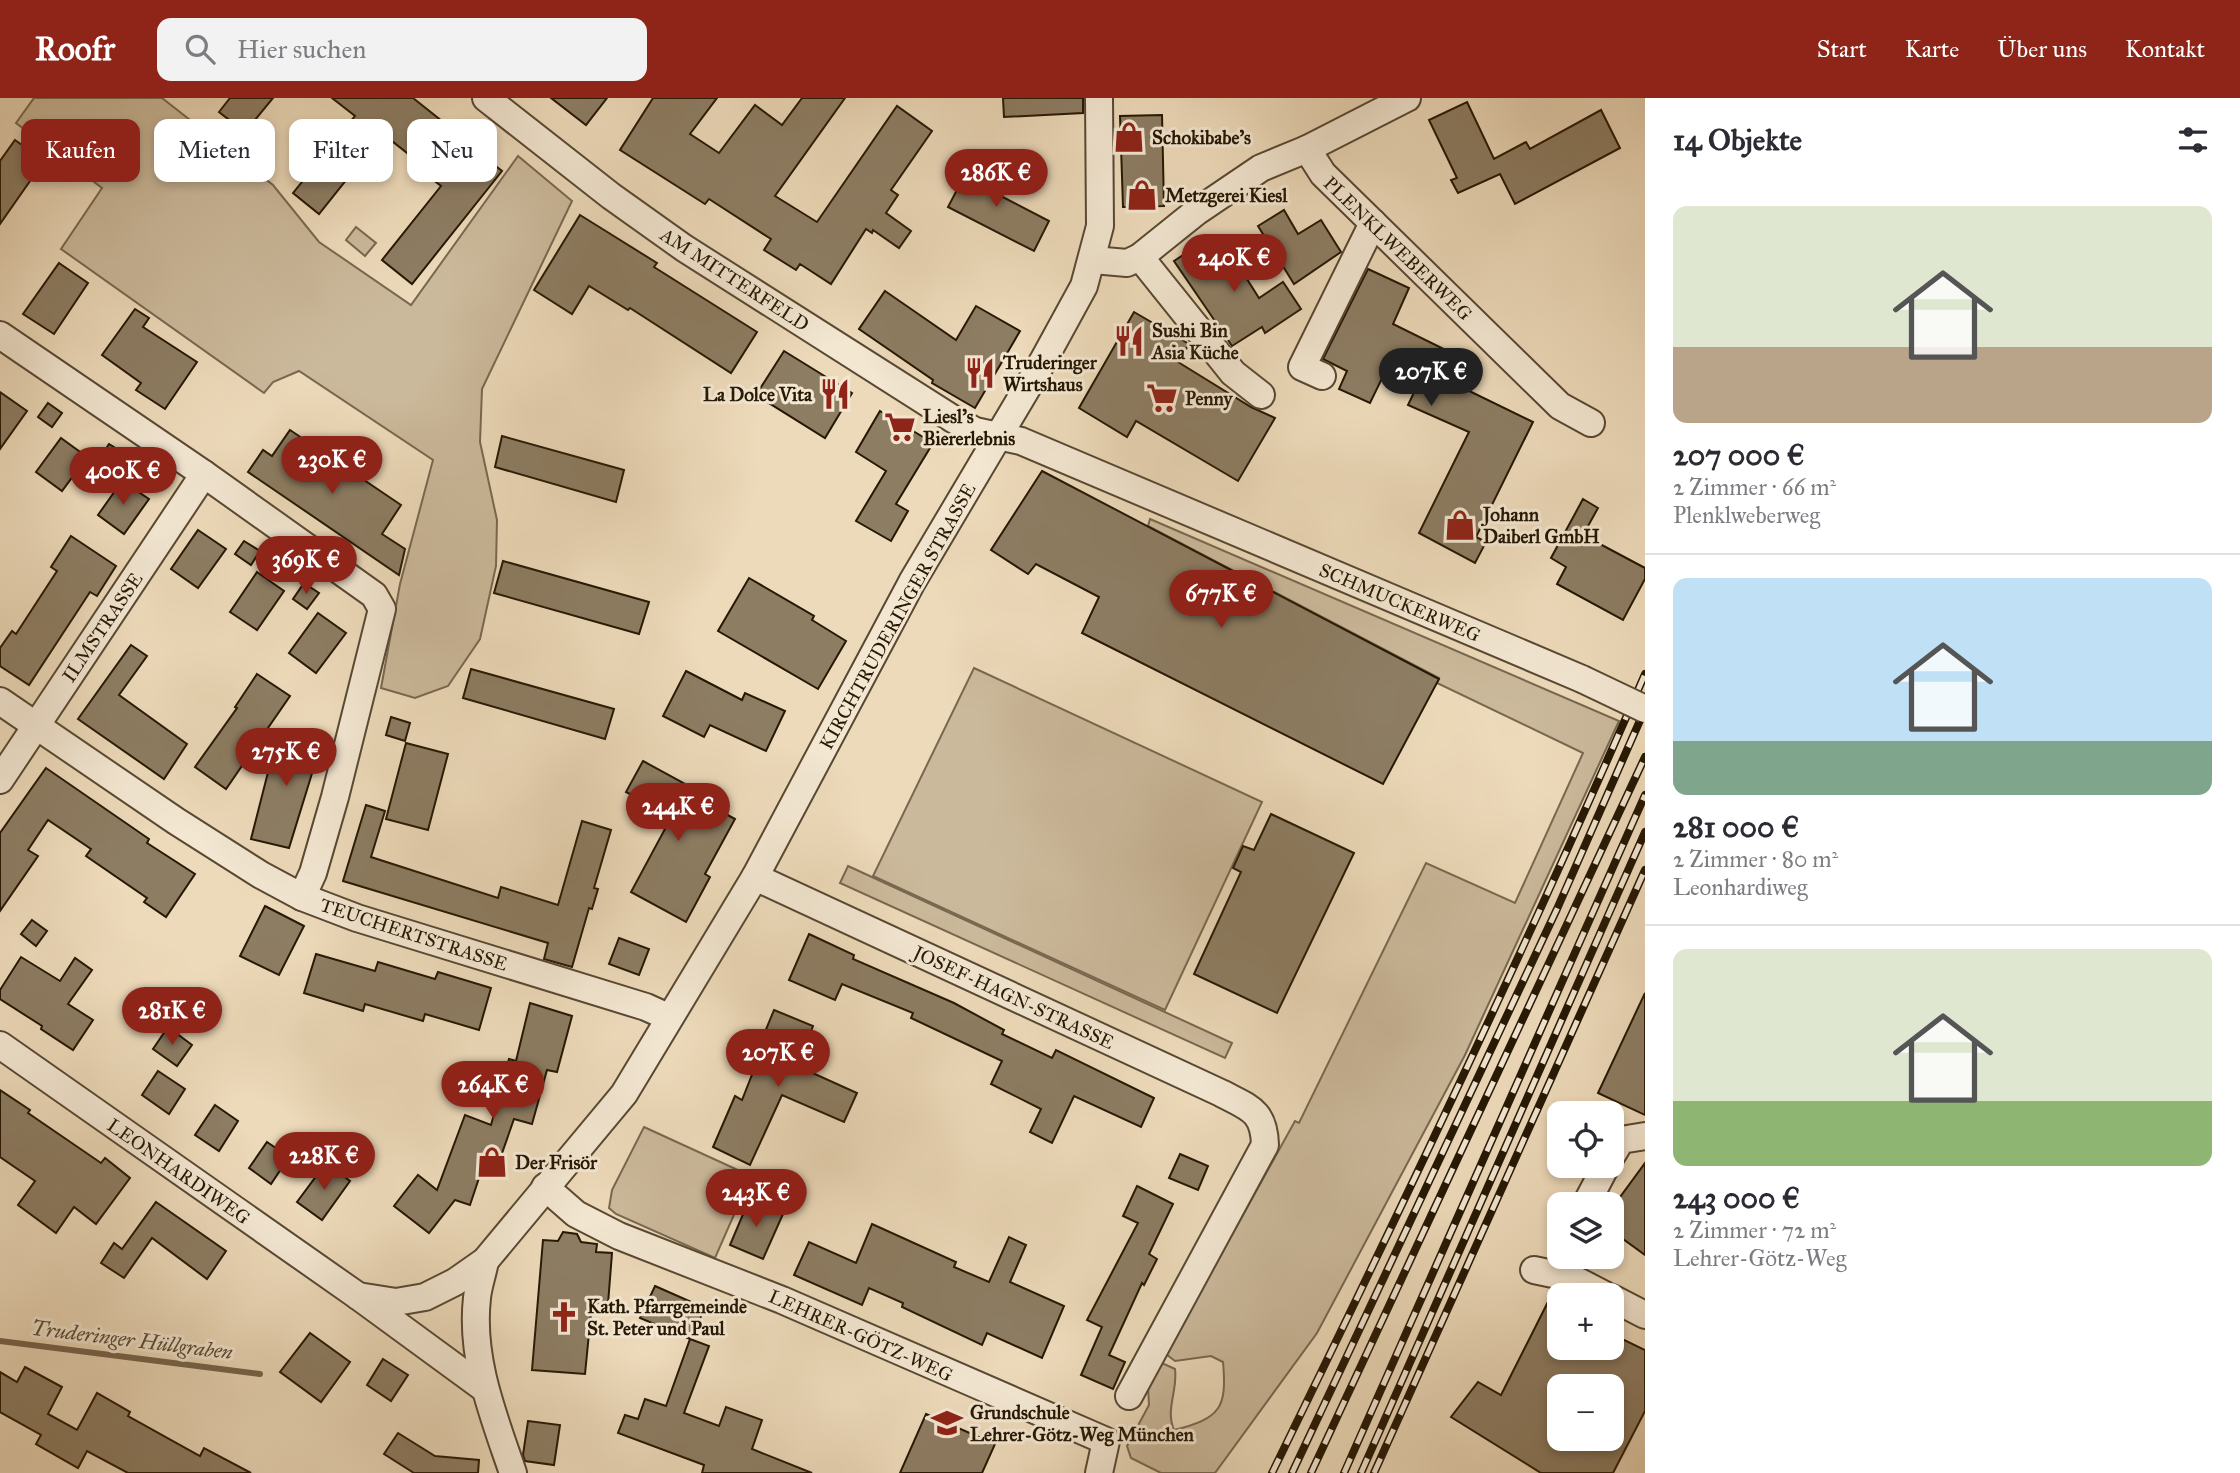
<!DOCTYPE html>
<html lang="de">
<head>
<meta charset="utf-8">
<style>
  :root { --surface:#fff; --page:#f2f2f3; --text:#2b2b33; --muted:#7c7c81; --line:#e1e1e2; --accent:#8f2418 }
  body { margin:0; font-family:"IM FELL Great Primer",serif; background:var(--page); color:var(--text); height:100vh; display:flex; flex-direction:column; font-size:26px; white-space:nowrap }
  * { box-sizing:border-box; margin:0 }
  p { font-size:23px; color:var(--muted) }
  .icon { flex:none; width:38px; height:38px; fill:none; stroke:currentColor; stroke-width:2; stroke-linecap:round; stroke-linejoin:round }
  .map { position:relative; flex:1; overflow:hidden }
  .details { display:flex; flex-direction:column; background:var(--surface); width:595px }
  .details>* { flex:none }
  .hud { position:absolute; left:21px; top:21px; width:665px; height:63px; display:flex; gap:14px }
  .controls { position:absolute; left:1547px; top:1003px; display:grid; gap:14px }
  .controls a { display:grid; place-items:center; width:77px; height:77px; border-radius:14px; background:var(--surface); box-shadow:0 4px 10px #0003; font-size:35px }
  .price { position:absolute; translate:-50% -60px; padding:0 16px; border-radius:24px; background:var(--accent); color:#fff; font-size:23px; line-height:46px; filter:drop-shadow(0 2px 4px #0008) }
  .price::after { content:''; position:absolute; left:50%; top:42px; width:21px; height:16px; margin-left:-10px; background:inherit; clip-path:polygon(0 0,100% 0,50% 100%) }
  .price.selected { background:#222; color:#fff }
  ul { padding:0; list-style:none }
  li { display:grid; align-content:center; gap:14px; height:371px; padding:0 28px }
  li+li { border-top:2px solid var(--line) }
  li span { display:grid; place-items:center; height:217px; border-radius:14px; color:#555 }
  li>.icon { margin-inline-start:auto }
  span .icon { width:126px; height:126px; fill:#fffc; stroke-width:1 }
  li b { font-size:30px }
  h2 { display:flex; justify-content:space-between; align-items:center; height:84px; padding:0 28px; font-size:30px }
  .chip { padding:0 24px; border-radius:14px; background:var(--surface); box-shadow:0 4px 10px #0003; font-size:24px; line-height:63px }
  .chip.selected { background:var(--accent); color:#fff }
  header { display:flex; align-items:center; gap:42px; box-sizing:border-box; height:98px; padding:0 35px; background:var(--accent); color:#fff }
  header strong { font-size:33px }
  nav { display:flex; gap:38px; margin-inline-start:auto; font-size:24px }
  .search { width:490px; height:63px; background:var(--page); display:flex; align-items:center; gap:18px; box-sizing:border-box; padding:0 24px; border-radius:14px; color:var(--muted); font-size:26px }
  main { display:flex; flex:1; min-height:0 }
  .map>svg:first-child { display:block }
</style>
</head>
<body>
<header>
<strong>Roofr</strong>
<div class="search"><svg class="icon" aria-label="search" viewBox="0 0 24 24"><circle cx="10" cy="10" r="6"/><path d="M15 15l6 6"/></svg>Hier suchen</div>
<nav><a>Start</a><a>Karte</a><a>Über uns</a><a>Kontakt</a></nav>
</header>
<main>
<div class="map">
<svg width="1645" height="1375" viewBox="0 0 1645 1375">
  <rect width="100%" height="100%" fill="#eddaba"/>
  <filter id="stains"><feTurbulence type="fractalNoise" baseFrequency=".00286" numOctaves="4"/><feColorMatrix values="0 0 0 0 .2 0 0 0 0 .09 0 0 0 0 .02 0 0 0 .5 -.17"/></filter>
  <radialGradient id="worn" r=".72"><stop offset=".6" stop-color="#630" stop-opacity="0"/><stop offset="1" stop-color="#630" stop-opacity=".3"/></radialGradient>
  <g fill="#cbb99b" stroke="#786850" stroke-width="2">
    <polygon points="34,0 162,0 273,87 319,144 411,207 518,58 572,103 482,291 480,344 497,422 496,468 480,541 448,588 415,600 381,590 400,486 433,362 299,273 273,284 264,295 61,151 102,90 16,25"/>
    <polygon points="356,129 376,145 365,158 346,142"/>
    <path d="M1150,421L1619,623L1465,957L1317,1235L1215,1375H1161L1131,1360L1127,1348L1149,1307L1148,1289L1162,1265L1175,1271C1178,1293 1165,1311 1174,1332C1221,1320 1227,1310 1223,1264L1211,1258L1175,1263L1166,1256L1295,1023L1299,1025L1426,765L1515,805L1583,655L1437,585L1439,580L1148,428Z"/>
    <polygon points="974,570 1262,704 1165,912 873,778"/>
    <polygon points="848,768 1232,945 1225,960 840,785"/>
    <polygon points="644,1029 751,1078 715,1160 616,1116 609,1110 612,1092"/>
  </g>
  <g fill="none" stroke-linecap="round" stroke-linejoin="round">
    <polyline stroke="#75654c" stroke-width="6" points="0,1243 260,1276"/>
  </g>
  <g fill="#8d7d63" stroke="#261804" stroke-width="2" fill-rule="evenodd">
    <polygon points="230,0 273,0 245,34 219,14"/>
    <polygon points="332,0 413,0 447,27 450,23 457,28 463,33 458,39 502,73 412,186 382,162 441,88 414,67 417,63 383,36 319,116 293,95 355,18"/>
    <polygon points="551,0 607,0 586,27"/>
    <polygon points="653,0 717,0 690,36 719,55 755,7 782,27 802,0 845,0 775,98 817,124 897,8 932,33 891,92 898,97 886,115 911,133 899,150 873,132 872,135 866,131 831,186 800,166 796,172 764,152 771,141 709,101 705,106 620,52"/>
    <polygon points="1003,0 1083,0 1083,15 1004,19"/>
    <polygon points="1467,4 1494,61 1526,44 1530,51 1601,12 1620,50 1515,106 1500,76 1458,95 1451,82 1457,80 1429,22"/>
    <polygon points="1162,17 1164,108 1123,109 1120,18"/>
    <polygon points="15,42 44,63 0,126 0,63"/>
    <polygon points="972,63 998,77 991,93 1049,123 1034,153 948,109"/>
    <polygon points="1284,112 1298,136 1321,122 1341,154 1294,186 1258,128"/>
    <polygon points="580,117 657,165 654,169 757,234 731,275 630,210 628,212 589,188 572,216 534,192"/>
    <polygon points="1209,140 1224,164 1233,159 1259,200 1283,184 1301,211 1265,235 1262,229 1232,248 1174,163"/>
    <polygon points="59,165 88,185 54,236 23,216"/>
    <polygon points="1368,171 1409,190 1393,226 1472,265 1461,289 1533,324 1476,439 1486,444 1475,465 1419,435 1469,334 1408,307 1419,284 1388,268 1370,305 1339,291 1347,273 1323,261"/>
    <polygon points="885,193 956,242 976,208 1020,233 975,310 932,285 933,282 859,231"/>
    <polygon points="135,211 149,220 143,229 197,264 165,311 136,292 141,285 102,257"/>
    <polygon points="1134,214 1189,246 1178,264 1251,309 1275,320 1238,383 1136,323 1127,339 1079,310"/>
    <polygon points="784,253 852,295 825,340 756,297"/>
    <polygon points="0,294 27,313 0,351"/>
    <polygon points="48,305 62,315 52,329 38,319"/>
    <polygon points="880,313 933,345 896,406 908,413 891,443 856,423 886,373 856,354"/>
    <polygon points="290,332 401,407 382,436 405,451 399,477 248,374 263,352 272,358"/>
    <polygon points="502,338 624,372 616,404 495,369"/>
    <polygon points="61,340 87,359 62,393 36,374"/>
    <polygon points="109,346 127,357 116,374 98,363"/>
    <polygon points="1042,373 1439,581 1383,686 1082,535 1099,499 1036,466 1028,476 991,452"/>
    <polygon points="122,383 149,401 124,436 98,417"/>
    <polygon points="1583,401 1598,410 1583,437 1645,470 1645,481 1623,522 1557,486 1566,469 1551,460"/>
    <polygon points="198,432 226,451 198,490 171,471"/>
    <polygon points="71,438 116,468 97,498 90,494 29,587 0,568 0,550 12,533 16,536 57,473 51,469"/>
    <polygon points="244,443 260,453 251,467 235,456"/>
    <polygon points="503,463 649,504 639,536 494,495"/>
    <polygon points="257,474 284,493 257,532 230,514"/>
    <polygon points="749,480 814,518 812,522 846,543 818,591 718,533"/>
    <polygon points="304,485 319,495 307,511 293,501"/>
    <polygon points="318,515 346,535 316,575 289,555"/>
    <polygon points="131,547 147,558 119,597 187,646 164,681 78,621"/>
    <polygon points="471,571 614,611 605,641 463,600"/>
    <polygon points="686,573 742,602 745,595 785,613 766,653 710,627 704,639 663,618"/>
    <polygon points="257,576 290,598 226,691 195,669 237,610 235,609"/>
    <polygon points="391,619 410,625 405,643 386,637"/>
    <polygon points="279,631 322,643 289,750 251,741"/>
    <polygon points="406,645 448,656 428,732 386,721"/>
    <polygon points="643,663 689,688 685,694 735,721 705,776 710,779 686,824 631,794 672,718 626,694"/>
    <polygon points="46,670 149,741 147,745 195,776 166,819 144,804 147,800 86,758 91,751 48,722 28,752 38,758 0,813 0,735"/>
    <polygon points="366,707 385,713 371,759 498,800 501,789 558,807 582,723 611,732 594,790 598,791 592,811 589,810 572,869 544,861 548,845 343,783"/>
    <polygon points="1271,716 1354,755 1277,915 1194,876 1241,774 1233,770 1243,748 1254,752"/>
    <polygon points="265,808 304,828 279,877 240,858"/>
    <polygon points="32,822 47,833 36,848 21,836"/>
    <polygon points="809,836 854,857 853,861 954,905 1004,932 1002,936 1052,960 1056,952 1154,1000 1141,1029 1074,998 1052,1045 1030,1034 1041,1011 991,986 1002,963 911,920 913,915 842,886 835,902 789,882"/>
    <polygon points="619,840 649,851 639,877 609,866"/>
    <polygon points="316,856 375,873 378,864 435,881 438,874 491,890 479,932 425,916 423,923 365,906 363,913 304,895"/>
    <polygon points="21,859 60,883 75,860 92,872 68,906 93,922 73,952 41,931 42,928 0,901 0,892"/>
    <polygon points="1645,895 1645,1017 1598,995"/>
    <polygon points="530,905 572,918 557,974 547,972 532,1026 514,1021 494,1078 481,1074 470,1107 455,1102 429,1135 394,1108 418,1077 437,1092 465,1017 491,1027 509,961 516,963"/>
    <polygon points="774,912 813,928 797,968 857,995 844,1024 782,997 750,1067 713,1049 735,998 742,1002 755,969 751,968"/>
    <polygon points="168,929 192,947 177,968 153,951"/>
    <polygon points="158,973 185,991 169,1016 142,997"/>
    <polygon points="0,992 30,1012 28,1015 101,1065 105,1060 130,1080 96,1126 74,1109 56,1135 18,1107 35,1083 0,1059"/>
    <polygon points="215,1007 238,1023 219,1053 195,1037"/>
    <polygon points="267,1044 289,1059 271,1086 249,1070"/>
    <polygon points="1180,1056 1208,1068 1198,1092 1169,1080"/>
    <polygon points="326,1065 350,1083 322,1122 297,1104"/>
    <polygon points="1645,1065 1645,1157 1612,1133 1612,1110"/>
    <polygon points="1137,1088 1173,1106 1149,1156 1157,1161 1144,1187 1142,1185 1109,1257 1125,1264 1113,1291 1081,1277 1102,1229 1087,1222 1138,1125 1123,1118"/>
    <polygon points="749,1102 783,1116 763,1161 730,1147"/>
    <polygon points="156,1104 226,1153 207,1181 152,1140 124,1180 101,1165 114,1145 122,1151"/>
    <polygon points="872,1126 956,1164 954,1169 989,1184 1009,1139 1026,1147 1010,1184 1064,1208 1042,1260 987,1235 982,1247 902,1209 903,1205 869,1190 862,1207 794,1177 809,1144 856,1165"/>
    <polygon points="563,1134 577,1136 581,1144 597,1146 596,1154 612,1155 608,1206 592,1205 585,1276 532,1272 543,1142 558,1143"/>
    <polygon points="655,1188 705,1210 690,1241 640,1220"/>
    <path d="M1554,1192L1559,1193V1250H1612V1236L1645,1252V1313L1613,1375H1541L1451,1319L1478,1284L1501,1297ZM1559,1288H1612V1340H1559Z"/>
    <polygon points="310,1235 350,1264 321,1304 280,1274"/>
    <polygon points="690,1241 709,1248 684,1315 719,1328 726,1309 762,1322 752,1351 812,1375 702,1375 704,1367 618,1335 625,1317 638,1321 645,1301 666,1308"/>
    <polygon points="383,1261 408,1277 391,1303 367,1287"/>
    <polygon points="25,1269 62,1289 48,1316 77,1332 97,1295 130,1314 128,1318 200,1358 204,1350 251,1375 128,1375 87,1353 78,1370 36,1346 41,1337 0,1314 0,1274 17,1284"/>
    <polygon points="926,1316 995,1346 982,1375 900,1375"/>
    <polygon points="528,1323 560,1327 554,1367 525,1363 523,1357"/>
    <polygon points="398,1335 435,1358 479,1362 478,1375 414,1375 384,1356"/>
  </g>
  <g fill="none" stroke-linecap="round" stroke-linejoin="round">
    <defs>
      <g id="minor">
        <polyline points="486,0 611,98 684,150 953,321 975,333 1021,343 1582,581"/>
        <polyline points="1307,51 1323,76 1560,308 1591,325"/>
        <polyline points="1140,159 1233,275 1261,297"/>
        <polyline points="1093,162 1127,165 1140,159 1196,114 1261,70 1307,51 1407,0"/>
        <polyline points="0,237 204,376 374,497 382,511 335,699 313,775 302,799"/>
        <polyline points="1322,278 1302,269 1373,125"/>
        <polyline points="0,603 176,723 261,777 302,799 357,820 646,909 668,919"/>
        <polyline points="0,682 204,376"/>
        <path d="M755,779L1221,995C1249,1010 1264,1012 1265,1047L1129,1298"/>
        <polyline points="0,947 358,1198 485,1291"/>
        <polyline points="1612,1057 1621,1042 1645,1038"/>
        <polyline points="545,1089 576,1116 619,1138 782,1202 1106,1343 1099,1375"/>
        <polyline points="1586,1106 1606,1068"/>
        <path d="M485,1163C483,1175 478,1188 477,1200C470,1261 494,1319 513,1375"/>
        <polyline points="1534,1172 1572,1180 1605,1197"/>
        <polyline points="358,1198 396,1204 425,1199 455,1184 485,1163 624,996 755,779 912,484 1043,263 1084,188 1100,128 1099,0"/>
        <polyline points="1612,1200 1645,1217"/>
      </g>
    </defs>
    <use href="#minor" stroke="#584832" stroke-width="30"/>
    <use href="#minor" stroke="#f3e7d2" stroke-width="26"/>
    <defs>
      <g id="rail">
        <path d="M1272,1375C1401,1111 1528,846 1645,576"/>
        <polyline points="1292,1375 1557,811 1645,611"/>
        <polyline points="1311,1375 1645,659"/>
        <polyline points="1344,1375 1645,697"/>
        <polyline points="1361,1375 1645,734"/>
        <polyline points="1374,1375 1645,772"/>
      </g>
    </defs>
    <use href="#rail" stroke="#261804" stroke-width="8"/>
    <use href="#rail" stroke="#f3e7d2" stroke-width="5" stroke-dasharray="16" stroke-linecap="butt"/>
    <defs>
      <polyline id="minor-bridge" points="1582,581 1645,611"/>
    </defs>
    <use href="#minor-bridge" stroke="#584832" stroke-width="30" stroke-linecap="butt"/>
    <use href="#minor-bridge" stroke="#f3e7d2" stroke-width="26"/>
  </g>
  <defs>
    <symbol id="shop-bare" viewBox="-9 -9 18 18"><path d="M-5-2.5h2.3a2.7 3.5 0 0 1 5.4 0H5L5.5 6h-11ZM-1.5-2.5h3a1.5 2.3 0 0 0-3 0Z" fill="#8f2418" stroke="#f3e7d2" stroke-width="2.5" paint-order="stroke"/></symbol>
    <symbol id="restaurant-bare" viewBox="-9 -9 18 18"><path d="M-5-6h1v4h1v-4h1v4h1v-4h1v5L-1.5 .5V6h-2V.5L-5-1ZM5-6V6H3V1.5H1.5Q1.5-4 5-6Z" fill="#8f2418" stroke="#f3e7d2" stroke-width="2.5" paint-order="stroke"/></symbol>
    <symbol id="supermarket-bare" viewBox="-9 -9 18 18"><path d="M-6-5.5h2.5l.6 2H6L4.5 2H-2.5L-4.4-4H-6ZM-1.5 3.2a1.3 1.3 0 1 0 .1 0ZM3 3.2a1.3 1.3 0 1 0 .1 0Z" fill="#8f2418" stroke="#f3e7d2" stroke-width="2.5" paint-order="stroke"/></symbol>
    <symbol id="church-bare" viewBox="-9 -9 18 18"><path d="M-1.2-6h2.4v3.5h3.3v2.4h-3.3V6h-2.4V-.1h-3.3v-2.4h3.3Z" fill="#8f2418" stroke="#f3e7d2" stroke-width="2.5" paint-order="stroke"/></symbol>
    <symbol id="school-bare" viewBox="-9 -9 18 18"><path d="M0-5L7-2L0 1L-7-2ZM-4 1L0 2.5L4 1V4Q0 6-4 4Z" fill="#8f2418" stroke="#f3e7d2" stroke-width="2.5" paint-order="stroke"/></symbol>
  </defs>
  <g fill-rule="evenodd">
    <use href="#shop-bare" x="1107" y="17" width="44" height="44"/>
    <use href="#shop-bare" x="1120" y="75" width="44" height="44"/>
    <use href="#restaurant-bare" x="1107" y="221" width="44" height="44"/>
    <use href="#restaurant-bare" x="958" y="253" width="44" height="44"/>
    <use href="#restaurant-bare" x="813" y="274" width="44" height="44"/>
    <use href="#supermarket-bare" x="1140" y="278" width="44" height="44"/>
    <use href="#supermarket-bare" x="878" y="307" width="44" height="44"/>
    <use href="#shop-bare" x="1438" y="405" width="44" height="44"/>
    <use href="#shop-bare" x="470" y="1042" width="44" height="44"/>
    <use href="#church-bare" x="542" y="1197" width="44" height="44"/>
    <use href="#school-bare" x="925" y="1303" width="44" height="44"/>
  </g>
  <g text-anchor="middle" stroke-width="6" stroke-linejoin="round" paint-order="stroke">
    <g font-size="19" font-weight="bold" fill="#261804" stroke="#f3e7d2" text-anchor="start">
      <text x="1152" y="46">Schokibabe's</text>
      <text x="1165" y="104">Metzgerei Kiesl</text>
      <text x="1152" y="239">Sushi Bin<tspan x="1152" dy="22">Asia Küche</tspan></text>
      <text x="1003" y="271">Truderinger<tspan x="1003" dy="22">Wirtshaus</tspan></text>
      <text x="812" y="303" text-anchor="end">La Dolce Vita</text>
      <text x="1185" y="307">Penny</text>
      <text x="923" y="325">Liesl's<tspan x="923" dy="22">Biererlebnis</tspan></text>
      <text x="1483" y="423">Johann<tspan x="1483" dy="22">Daiberl GmbH</tspan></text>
      <text x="515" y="1071">Der Frisör</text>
      <text x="587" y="1215">Kath. Pfarrgemeinde<tspan x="587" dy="22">St. Peter und Paul</tspan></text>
      <text x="970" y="1321">Grundschule<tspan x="970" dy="22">Lehrer-Götz-Weg München</tspan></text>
    </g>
    <g font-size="19" fill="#261804" stroke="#f3e7d2">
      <text transform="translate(1398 150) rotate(44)" y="7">PLENKLWEBERWEG</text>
      <text transform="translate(735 181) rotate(33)" y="7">AM MITTERFELD</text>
      <text transform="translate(1400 504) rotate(23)" y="7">SCHMUCKERWEG</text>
      <text transform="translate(897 518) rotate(-61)" y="7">KIRCHTRUDERINGER STRASSE</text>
      <text transform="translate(102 529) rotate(-56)" y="7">ILMSTRASSE</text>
      <text transform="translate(414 836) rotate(18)" y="7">TEUCHERTSTRASSE</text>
      <text transform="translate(1014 899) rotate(25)" y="7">JOSEF-HAGN-STRASSE</text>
      <text transform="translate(179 1073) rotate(35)" y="7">LEONHARDIWEG</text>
      <text transform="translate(861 1237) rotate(24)" y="7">LEHRER-GÖTZ-WEG</text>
    </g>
    <g font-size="21" font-style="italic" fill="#5a4b34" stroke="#f3e7d2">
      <text transform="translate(132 1242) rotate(7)" y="7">Truderinger Hüllgraben</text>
    </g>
  </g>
  <rect width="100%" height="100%" filter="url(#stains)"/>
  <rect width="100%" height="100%" fill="url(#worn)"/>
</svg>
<div class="controls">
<a><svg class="icon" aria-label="locate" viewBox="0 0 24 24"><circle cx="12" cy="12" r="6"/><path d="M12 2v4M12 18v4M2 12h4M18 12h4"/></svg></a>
<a><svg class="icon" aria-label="layers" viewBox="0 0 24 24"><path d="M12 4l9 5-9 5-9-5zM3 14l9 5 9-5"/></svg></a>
<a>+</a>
<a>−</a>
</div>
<b class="price" style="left:996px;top:111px">286K €</b>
<b class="price" style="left:1234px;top:196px">240K €</b>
<b class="price selected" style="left:1431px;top:310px">207K €</b>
<b class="price" style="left:332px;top:398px">230K €</b>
<b class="price" style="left:123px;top:409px">400K €</b>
<b class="price" style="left:306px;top:498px">369K €</b>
<b class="price" style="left:1221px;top:532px">677K €</b>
<b class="price" style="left:286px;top:690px">275K €</b>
<b class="price" style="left:678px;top:745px">244K €</b>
<b class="price" style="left:172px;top:949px">281K €</b>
<b class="price" style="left:778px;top:991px">207K €</b>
<b class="price" style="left:493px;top:1023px">264K €</b>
<b class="price" style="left:324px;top:1094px">228K €</b>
<b class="price" style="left:756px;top:1131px">243K €</b>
<div class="hud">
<a class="chip selected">Kaufen</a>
<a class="chip">Mieten</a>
<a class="chip">Filter</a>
<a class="chip">Neu</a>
</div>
</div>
<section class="details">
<h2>14 Objekte<svg class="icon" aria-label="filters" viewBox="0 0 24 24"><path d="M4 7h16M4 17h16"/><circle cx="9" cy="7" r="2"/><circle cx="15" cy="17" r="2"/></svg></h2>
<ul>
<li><span style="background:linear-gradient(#dfe7d0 65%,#b9a48a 0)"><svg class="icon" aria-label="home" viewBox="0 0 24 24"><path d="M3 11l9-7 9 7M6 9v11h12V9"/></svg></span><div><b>207 000 €</b><p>2 Zimmer · 66 m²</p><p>Plenklweberweg</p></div></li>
<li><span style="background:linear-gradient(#bfe0f5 75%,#7fa58c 0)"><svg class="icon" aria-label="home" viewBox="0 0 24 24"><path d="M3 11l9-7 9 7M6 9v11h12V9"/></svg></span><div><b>281 000 €</b><p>2 Zimmer · 80 m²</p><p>Leonhardiweg</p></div></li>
<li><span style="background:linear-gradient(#dfe7d0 70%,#8fb573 0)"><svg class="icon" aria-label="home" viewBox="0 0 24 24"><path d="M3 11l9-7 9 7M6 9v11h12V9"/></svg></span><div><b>243 000 €</b><p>2 Zimmer · 72 m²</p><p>Lehrer-Götz-Weg</p></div></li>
</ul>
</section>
</main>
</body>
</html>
